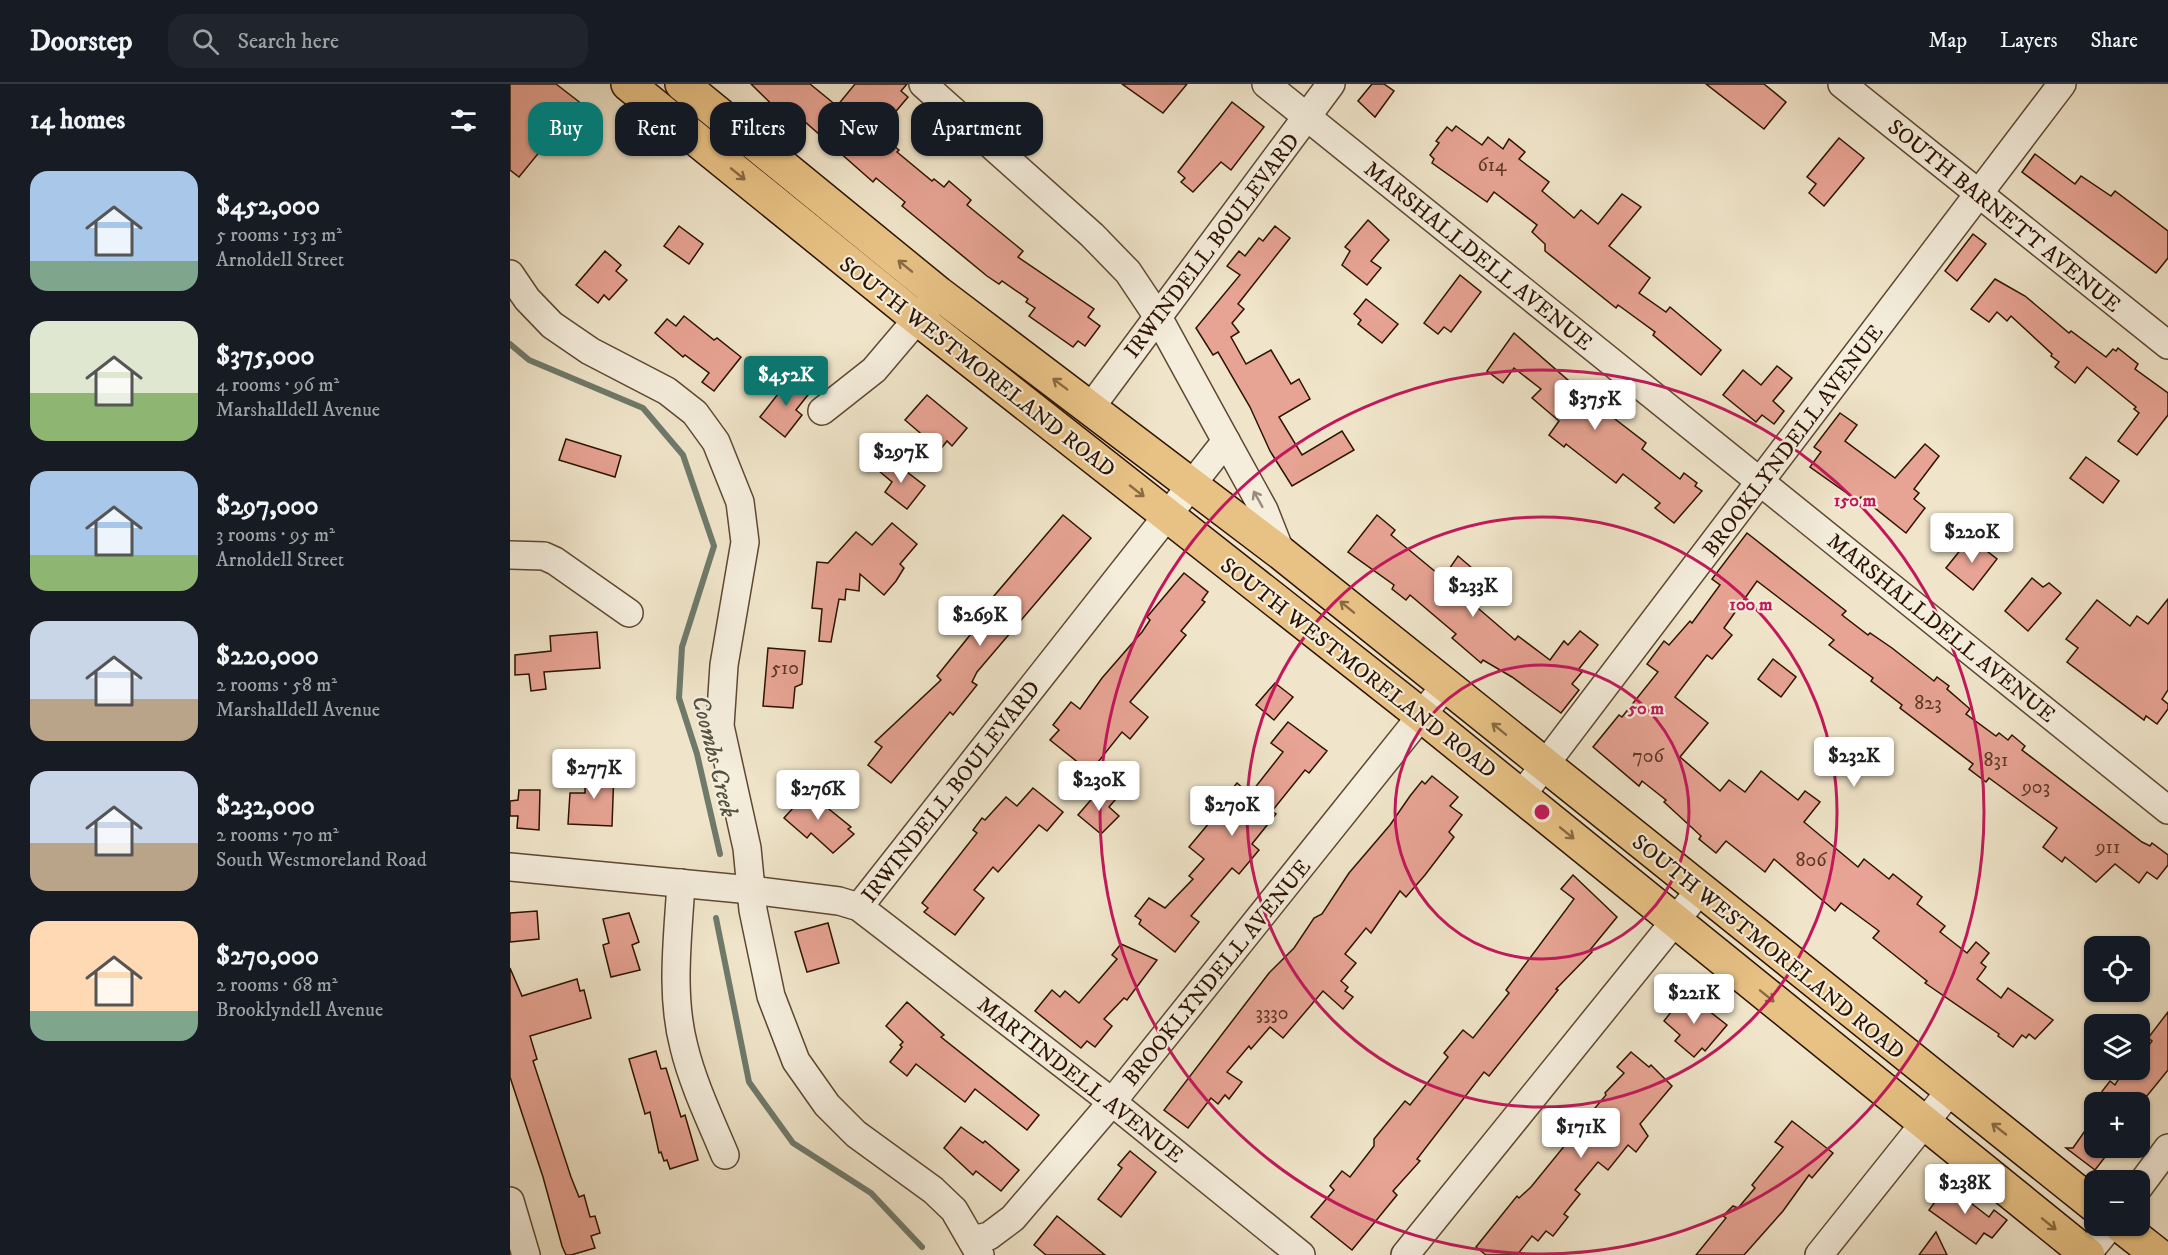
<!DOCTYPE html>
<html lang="en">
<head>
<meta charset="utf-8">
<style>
  :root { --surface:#171b24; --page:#20242c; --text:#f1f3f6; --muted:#9ea1a6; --line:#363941; --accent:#0f766e }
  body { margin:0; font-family:"IM FELL DW Pica",serif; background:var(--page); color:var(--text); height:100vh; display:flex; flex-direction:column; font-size:22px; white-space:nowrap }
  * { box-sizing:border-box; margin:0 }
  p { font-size:20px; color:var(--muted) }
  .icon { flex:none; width:33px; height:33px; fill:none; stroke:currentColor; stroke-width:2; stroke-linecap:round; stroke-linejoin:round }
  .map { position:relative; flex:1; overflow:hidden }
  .sheet { display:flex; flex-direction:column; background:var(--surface); width:510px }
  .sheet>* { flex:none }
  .hud { position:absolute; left:18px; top:18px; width:570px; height:54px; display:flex; gap:12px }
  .tools { position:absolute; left:1574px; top:852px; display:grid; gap:12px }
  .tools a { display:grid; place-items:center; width:66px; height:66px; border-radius:12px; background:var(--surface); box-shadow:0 2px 4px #0004; font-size:30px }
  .price { position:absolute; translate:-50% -51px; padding:0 14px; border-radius:6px; background:#fff; color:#222; font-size:20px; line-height:39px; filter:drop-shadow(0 2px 3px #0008) }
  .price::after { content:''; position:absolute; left:50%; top:36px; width:18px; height:14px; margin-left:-9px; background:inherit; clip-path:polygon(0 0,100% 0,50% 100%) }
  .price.active { background:var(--accent); color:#fff }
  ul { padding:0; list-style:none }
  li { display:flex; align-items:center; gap:18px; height:150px; padding:0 30px }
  li span { display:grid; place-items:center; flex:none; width:168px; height:120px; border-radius:18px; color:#555 }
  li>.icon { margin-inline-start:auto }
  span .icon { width:72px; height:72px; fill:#fffc; stroke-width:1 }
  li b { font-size:26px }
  h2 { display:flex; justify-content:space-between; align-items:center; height:72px; padding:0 30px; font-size:26px }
  .pill { padding:0 21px; border-radius:18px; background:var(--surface); box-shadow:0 2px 4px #0004; font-size:21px; line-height:54px }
  .pill.active { background:var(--accent); color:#fff }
  header { display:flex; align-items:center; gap:36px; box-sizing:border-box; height:84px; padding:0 30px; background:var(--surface); border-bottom:2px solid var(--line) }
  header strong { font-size:28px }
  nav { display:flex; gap:33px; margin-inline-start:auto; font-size:21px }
  .search { width:420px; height:54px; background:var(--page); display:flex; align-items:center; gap:15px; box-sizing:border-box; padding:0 21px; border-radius:18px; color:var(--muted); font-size:22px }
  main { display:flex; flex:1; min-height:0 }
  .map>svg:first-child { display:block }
</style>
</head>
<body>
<header>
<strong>Doorstep</strong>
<div class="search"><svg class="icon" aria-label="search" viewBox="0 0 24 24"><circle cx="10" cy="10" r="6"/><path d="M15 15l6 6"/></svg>Search here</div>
<nav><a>Map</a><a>Layers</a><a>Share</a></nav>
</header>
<main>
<section class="sheet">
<h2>14 homes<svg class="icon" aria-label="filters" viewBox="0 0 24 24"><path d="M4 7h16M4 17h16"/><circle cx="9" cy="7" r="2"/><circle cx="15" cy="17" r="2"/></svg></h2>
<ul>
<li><span style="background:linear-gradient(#a9c7e8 75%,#7fa58c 0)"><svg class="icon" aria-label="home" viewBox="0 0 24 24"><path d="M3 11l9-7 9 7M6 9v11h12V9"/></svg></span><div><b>$452,000</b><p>5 rooms · 153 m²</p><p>Arnoldell Street</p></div></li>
<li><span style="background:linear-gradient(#dfe7d0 60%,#8fb573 0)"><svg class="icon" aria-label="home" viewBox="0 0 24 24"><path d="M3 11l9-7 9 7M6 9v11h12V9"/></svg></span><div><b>$375,000</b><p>4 rooms · 96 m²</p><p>Marshalldell Avenue</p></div></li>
<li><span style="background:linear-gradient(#a9c7e8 70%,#8fb573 0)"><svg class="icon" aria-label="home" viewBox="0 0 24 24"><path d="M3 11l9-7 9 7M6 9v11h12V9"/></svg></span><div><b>$297,000</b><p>3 rooms · 95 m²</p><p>Arnoldell Street</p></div></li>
<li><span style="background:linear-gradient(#c9d6e8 65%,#b9a48a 0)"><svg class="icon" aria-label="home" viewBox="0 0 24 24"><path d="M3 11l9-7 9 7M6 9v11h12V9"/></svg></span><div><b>$220,000</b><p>2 rooms · 58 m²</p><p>Marshalldell Avenue</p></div></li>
<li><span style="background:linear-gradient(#c9d6e8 60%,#b9a48a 0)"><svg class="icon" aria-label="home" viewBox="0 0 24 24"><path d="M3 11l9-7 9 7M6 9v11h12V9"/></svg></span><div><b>$232,000</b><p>2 rooms · 70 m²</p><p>South Westmoreland Road</p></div></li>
<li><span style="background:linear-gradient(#ffd9b3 75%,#7fa58c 0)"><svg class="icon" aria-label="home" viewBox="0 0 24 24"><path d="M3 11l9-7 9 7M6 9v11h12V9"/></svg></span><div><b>$270,000</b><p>2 rooms · 68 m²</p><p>Brooklyndell Avenue</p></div></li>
</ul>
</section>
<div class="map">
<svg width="1658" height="1171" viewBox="0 0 1658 1171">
  <rect width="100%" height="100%" fill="#f0e5ca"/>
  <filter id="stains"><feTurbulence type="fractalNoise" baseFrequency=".00333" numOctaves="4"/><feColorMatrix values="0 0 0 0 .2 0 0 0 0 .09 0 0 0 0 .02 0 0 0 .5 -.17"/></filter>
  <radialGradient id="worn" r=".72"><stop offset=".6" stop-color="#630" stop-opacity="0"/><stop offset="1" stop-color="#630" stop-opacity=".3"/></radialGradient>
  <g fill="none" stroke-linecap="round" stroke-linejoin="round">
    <g stroke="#6f7a6b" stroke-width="6">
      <polyline points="0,260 19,276 133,324 173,371 204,462 172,563 169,614 187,670 210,770"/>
      <polyline points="206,834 239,998 283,1059 361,1109 412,1163"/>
    </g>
  </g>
  <g fill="#e7a393" stroke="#2d1300" stroke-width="1.5">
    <polygon points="0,0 46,0 90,34 77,50 69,43 52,65 40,55 9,93 0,86"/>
    <polygon points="241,0 300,0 327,22 345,0 397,0 391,7 398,13 371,45 377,50 373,54 389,66 387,68 422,97 424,95 434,103 439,97 461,116 457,121 513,167 508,173 584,225 578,233 590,242 575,262 568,257 563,263 519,232 525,224 516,218 518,215 492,197 489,200 477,192 392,122 395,118 366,94 363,98 294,37 291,42 286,37 283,41"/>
    <polygon points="612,0 677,0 653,29"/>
    <polygon points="862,0 874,0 884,7 865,33 848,17"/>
    <polygon points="1196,0 1254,0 1276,18 1254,45"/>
    <polygon points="722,18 754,43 721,86 711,78 683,108 671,98 675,94 668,88"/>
    <polygon points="946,42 972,61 978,53 993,65 999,55 1015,68 1009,75 1039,98 1032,107 1064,134 1071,126 1088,140 1112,110 1131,123 1099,162 1140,194 1129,209 1156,228 1160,223 1211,266 1191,291 1143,251 1145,248 1115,226 1108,221 1106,224 1035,167 1035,160 1022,148 1027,141 984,108 977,118 922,79 924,75 920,71 929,59 926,57 937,43 942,47"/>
    <polygon points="1329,54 1354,74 1314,122 1299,109 1306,100 1297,93"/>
    <polygon points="1525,70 1565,100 1571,92 1601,112 1605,107 1658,147 1658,174 1646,189 1512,88"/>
    <polygon points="858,136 879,156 861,177 871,184 857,201 832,181 840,167 835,163"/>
    <polygon points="169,142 193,160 179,180 154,162"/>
    <polygon points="765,142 780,154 728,220 734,225 722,239 729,248 721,253 736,280 761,266 781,300 789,295 800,315 769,333 792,371 832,347 844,366 782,402 760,367 740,323 708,268 703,271 686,244 730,191 717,182 729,167 735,172 749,154 753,157"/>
    <polygon points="1463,150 1476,160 1447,197 1435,187"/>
    <polygon points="95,167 111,181 106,187 117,196 99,216 94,211 88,219 66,201"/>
    <polygon points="950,191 971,208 941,248 934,243 928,250 914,239"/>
    <polygon points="1485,195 1515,212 1559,249 1561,247 1596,273 1603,265 1606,267 1608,264 1628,280 1625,285 1658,309 1658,331 1627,371 1608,357 1629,329 1624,325 1626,323 1577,283 1565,299 1545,283 1549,278 1541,272 1542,270 1501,232 1497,237 1487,228 1479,238 1461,225"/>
    <polygon points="856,215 888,240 872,259 848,240 851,236 844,230"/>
    <polygon points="174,232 204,256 207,254 231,273 204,307 192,298 199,289 175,271 173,273 145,249 157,235 166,242"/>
    <polygon points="1004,249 1073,309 1075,306 1095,322 1092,325 1136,359 1132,365 1170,395 1174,389 1187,399 1185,402 1192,407 1164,439 1145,424 1150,419 1113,390 1106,399 1056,360 1054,363 1039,351 1049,337 1022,314 1031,305 1004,284 993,299 977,287"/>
    <polygon points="1267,282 1282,294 1263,317 1274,327 1264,340 1252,331 1246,338 1213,311 1233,286 1251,301"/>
    <polygon points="282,292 301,307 286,326 292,331 275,353 250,333"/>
    <polygon points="417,311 457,344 442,362 437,357 430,366 395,336"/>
    <polygon points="1330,329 1347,341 1335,357 1385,394 1415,360 1429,372 1404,405 1409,409 1404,415 1415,424 1396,449 1351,413 1348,417 1300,383 1311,368 1304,363"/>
    <polygon points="56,355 111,372 105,393 49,376"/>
    <polygon points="1576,373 1609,397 1593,419 1560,394"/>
    <polygon points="379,374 415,402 397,425 375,408 382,398 369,387"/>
    <polygon points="553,431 581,454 467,588 462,598 467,601 443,631 440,628 381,699 358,681 372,663 365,658 431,596 427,592 477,530 472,526"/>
    <polygon points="867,431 885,446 881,451 933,494 948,472 962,484 954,493 964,502 955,513 1005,556 1008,552 1040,576 1054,557 1058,561 1070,547 1088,561 1068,586 1072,588 1062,600 1069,606 1051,629 1002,593 973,576 971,579 942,554 946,550 900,511 896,516 882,505 884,501 838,468"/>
    <polygon points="382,439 407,460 390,480 394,484 386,497 374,511 350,490 349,507 336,505 335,516 329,515 321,558 309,557 312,525 302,524 307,478 318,479 346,448 362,461"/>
    <polygon points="1237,449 1336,527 1332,531 1358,551 1360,549 1382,564 1424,597 1427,593 1439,602 1437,605 1460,625 1456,630 1486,652 1489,649 1498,656 1502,651 1515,662 1512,666 1632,758 1640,762 1642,759 1658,771 1658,781 1647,795 1637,788 1629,799 1605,780 1586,798 1555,773 1552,778 1533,763 1547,744 1479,694 1476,698 1459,685 1463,680 1390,624 1392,621 1361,597 1363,594 1319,561 1324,556 1247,497 1214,544 1222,551 1202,575 1197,571 1165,613 1198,639 1170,673 1210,707 1219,696 1235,708 1251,687 1288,716 1295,707 1310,718 1294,738 1348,783 1354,775 1379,795 1383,790 1412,813 1407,820 1435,842 1430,848 1457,869 1466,858 1479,869 1471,879 1476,883 1467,895 1491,914 1498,904 1543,936 1525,955 1519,950 1516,954 1512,951 1503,963 1488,952 1489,950 1415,899 1417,897 1363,854 1369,847 1331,819 1325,827 1264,775 1255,788 1216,757 1206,769 1189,755 1191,752 1154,718 1156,716 1132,697 1129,702 1083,663 1109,631 1112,633 1148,588 1137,580 1154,557 1159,561 1180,537 1182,539 1210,501 1202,495"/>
    <polygon points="1460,454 1487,475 1463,506 1436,484"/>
    <polygon points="674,489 698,508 692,516 695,518 671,547 676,551 620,618 638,633 620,655 612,648 580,688 540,656 549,646 543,641 561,618 570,625 592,594 632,548 640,536 637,533"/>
    <polygon points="1522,494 1533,503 1539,499 1551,509 1518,547 1495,527"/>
    <polygon points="1658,515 1658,606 1652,615 1658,620 1658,625 1647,640 1636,632 1634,636 1557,578 1568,564 1556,555 1587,516 1620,542 1627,532 1638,540"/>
    <polygon points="87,548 90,584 34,588 36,605 21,607 19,590 5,591 5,571 41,567 40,552"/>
    <polygon points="258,564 295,567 292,600 285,603 283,624 253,622"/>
    <polygon points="1263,575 1286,593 1271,613 1248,595"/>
    <polygon points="765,599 783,613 764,636 746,621"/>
    <polygon points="778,638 817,667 799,689 795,686 762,727 766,730 742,760 749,766 729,790 722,784 681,832 689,838 665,868 629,840 631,836 625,832 639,814 655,824 683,795 679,792 694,775 679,763 715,720 712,717 727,699 740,710 773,668 761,659"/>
    <polygon points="75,685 104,686 102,742 58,740 60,709 75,709"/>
    <polygon points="922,692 948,713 940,722 952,731 939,748 944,753 915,791 896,813 890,807 861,849 856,844 835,870 846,879 831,897 838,903 835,907 843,913 833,925 813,907 773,954 760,943 741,965 739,962 717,988 732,998 719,1015 715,1011 708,1020 701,1014 678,1044 654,1026 759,889 784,864 804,834 812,830 839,789 880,741 900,712 912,697 915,700"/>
    <polygon points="293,704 341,743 338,745 344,750 323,769 301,749 297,754 274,734 283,724 280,721"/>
    <polygon points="523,704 553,728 537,747 529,741 488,788 483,783 464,806 474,814 445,851 414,828 418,824 412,819 467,749 463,746 472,734 475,736 496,713 507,722"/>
    <polygon points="591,704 605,716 599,723 609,732 591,750 568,731"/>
    <polygon points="9,706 30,706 29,746 7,744 8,732 0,732 0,717 8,716"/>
    <polygon points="1063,791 1107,833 1080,866 1082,868 1046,905 1048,906 979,992 974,988 907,1075 910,1077 883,1107 887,1111 842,1166 801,1133 824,1106 820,1102 832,1087 840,1093 864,1062 864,1055 895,1017 900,1021 938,973 934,969 953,946 963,954 999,909 996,906 1064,815 1051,805"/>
    <polygon points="27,827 29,855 0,858 0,829"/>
    <polygon points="119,829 129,858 122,861 130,886 101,893 93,861 99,859 93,835"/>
    <polygon points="318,839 329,879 297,888 285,848"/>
    <polygon points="611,860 647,876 617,916 614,914 594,935 602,942 585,963 577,957 571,964 525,927 542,906 550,913 555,907 569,919 607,875 602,871"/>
    <polygon points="0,884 12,912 67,895 70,907 74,906 81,934 20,952 27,975 23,977 61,1093 69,1113 74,1111 80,1133 85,1132 90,1149 81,1152 85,1164 61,1171 56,1171 52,1162 33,1093 0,993"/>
    <polygon points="1176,909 1217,941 1195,967 1192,964 1184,973 1165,957 1170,951 1154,937"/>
    <polygon points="397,918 434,951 431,953 529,1031 517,1046 465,1005 455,1018 406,980 397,992 380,978 392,963 390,961 393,958 376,942"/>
    <polygon points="1658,928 1658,986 1632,1018 1595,1018 1597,1015 1590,1010 1600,997 1605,1001 1614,986 1629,986 1629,975 1642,957 1638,954"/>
    <polygon points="146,967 151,985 156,984 171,1033 175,1031 188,1076 160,1085 157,1076 154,1077 151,1068 149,1069 140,1028 135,1030 119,975"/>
    <polygon points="1121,968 1139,983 1141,981 1162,1002 1130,1040 1138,1052 1126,1068 1118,1061 1098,1086 1088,1078 1065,1106 1070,1110 1054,1130 1058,1133 1043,1152 1036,1147 1028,1157 1022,1152 1007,1171 976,1171 966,1163 1007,1112 1009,1114 1021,1103 1056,1060 1055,1058 1067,1041 1069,1043 1096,1011 1095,1009 1114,989 1107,983"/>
    <polygon points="1584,1034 1584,1064 1602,1064 1585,1086 1556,1064 1563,1064"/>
    <polygon points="1282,1037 1323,1069 1302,1094 1299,1091 1273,1127 1234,1171 1186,1171 1216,1134 1213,1132 1223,1122 1228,1124 1245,1104 1242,1101 1273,1063 1265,1058"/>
    <polygon points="451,1043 473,1059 475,1057 509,1086 491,1107 466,1087 463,1091 434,1064"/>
    <polygon points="620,1067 646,1088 611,1133 588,1115 612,1084 608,1081"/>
    <polygon points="1435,1099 1479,1133 1484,1126 1497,1136 1482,1154 1474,1149 1466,1160 1419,1126 1425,1118 1422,1116"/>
    <polygon points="547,1132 595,1171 536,1171 524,1161"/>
    <polygon points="1426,1148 1437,1171 1409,1171"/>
  </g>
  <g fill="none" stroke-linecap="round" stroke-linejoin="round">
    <defs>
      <g id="minor">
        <polyline points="756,0 1658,726"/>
        <polyline points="1332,0 1658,261"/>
        <polyline points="0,190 17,215 42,241 80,267 157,307 185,329 206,358 230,418 235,458 214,581 210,642 237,764 243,826 261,912 286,977 317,1021 346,1050 423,1106 444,1126 470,1171"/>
        <polyline points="581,323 821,0"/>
        <polyline points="312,327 364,286 420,220"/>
        <polyline points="716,357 754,426 771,469"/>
        <polyline points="0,471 34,472 45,477 119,529"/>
        <polyline points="1011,712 1552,0"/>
        <polyline points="0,783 241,806 329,817 349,823 602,1018 791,1171"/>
        <path d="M171,799C168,853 160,910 174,963C183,1000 200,1035 215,1071"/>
        <polyline points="349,823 716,357 648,233 618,188 582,151 413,0"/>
        <polyline points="1629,1103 1658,1064"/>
        <polyline points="0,1117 16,1171"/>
        <polyline points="462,1156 479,1152 503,1134 602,1018 935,602"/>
        <polyline points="1577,1170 1600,1142"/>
        <polyline points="895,1171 1190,806"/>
        <polyline points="1309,1171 1440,1007"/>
      </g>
      <g id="major">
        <polyline points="118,0 408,235 911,631 1578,1171"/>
        <polyline points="172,0 428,209 771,469 1584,1121"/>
        <polyline points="1611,1142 1648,1171"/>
      </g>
    </defs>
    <use href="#minor" stroke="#5e4832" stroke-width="30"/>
    <use href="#major" stroke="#2d1300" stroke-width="36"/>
    <use href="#minor" stroke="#f5eedd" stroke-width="27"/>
    <use href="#major" stroke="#e8c285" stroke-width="33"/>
  </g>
  <defs><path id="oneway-shaft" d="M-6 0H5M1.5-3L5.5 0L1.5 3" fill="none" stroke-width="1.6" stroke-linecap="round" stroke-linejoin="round" transform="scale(1.5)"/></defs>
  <g stroke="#8a6a42">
    <use href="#oneway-shaft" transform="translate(228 90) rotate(39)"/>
    <use href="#oneway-shaft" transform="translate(395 182) rotate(-141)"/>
    <use href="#oneway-shaft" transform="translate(550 300) rotate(-143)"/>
    <use href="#oneway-shaft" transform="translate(627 407) rotate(38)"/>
    <use href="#oneway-shaft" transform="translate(837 523) rotate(-141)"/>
    <use href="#oneway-shaft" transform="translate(989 645) rotate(-141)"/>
    <use href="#oneway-shaft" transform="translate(1057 749) rotate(39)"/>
    <use href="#oneway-shaft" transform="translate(1257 912) rotate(39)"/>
    <use href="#oneway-shaft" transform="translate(1489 1045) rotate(-142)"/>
    <use href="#oneway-shaft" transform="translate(1539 1140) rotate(39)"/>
  </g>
  <use stroke="#9b8b7a" href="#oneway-shaft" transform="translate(748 415) rotate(-119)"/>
  <g fill="none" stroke="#c2185b" stroke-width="3">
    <circle cx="1032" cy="728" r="147"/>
    <circle cx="1032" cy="728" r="295"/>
    <circle cx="1032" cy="728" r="442"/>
  </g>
  <g text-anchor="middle" stroke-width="4.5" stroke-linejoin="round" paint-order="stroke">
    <g font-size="20" fill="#5c3725">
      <text x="982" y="87">614</text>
      <text x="275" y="590">510</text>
      <text x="1418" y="625">823</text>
      <text x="1138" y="678">706</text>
      <text x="1486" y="682">831</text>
      <text x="1526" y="709">903</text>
      <text x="1598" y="769">911</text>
      <text x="1301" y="782">806</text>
      <text x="762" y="935">3330</text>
    </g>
    <g font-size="22" fill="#2d1300" stroke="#f5eedd">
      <text transform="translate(1495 131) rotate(39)" y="8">SOUTH BARNETT AVENUE</text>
      <text transform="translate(701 161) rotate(-53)" y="8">IRWINDELL BOULEVARD</text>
      <text transform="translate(969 171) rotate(39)" y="8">MARSHALLDELL AVENUE</text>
      <text transform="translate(468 282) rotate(38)" y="8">SOUTH WESTMORELAND ROAD</text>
      <text transform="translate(1282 356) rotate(-53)" y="8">BROOKLYNDELL AVENUE</text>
      <text transform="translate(1432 543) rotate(39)" y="8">MARSHALLDELL AVENUE</text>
      <text transform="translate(849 583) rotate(38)" y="8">SOUTH WESTMORELAND ROAD</text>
      <text transform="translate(440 707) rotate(-52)" y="8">IRWINDELL BOULEVARD</text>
      <text transform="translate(1259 862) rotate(39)" y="8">SOUTH WESTMORELAND ROAD</text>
      <text transform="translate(706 888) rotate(-51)" y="8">BROOKLYNDELL AVENUE</text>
      <text transform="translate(571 995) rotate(38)" y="8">MARTINDELL AVENUE</text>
    </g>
    <g font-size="24" font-style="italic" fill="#544f3f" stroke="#f5eedd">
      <text transform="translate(205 672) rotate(76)" y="8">Coombs Creek</text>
    </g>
  </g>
  <circle cx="1032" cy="728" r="9" fill="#c2185b" stroke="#f5eedd" stroke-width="3"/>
  <g font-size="18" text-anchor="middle" font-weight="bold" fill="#c2185b" stroke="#f5eedd" stroke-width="4.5" stroke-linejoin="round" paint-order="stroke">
    <text x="1345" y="422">150 m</text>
    <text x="1241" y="526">100 m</text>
    <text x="1136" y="630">50 m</text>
  </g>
  <rect width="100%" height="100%" filter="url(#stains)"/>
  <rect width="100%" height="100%" fill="url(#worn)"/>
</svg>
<div class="tools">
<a><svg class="icon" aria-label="locate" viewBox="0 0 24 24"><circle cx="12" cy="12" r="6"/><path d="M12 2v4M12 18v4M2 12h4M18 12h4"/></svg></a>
<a><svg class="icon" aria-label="layers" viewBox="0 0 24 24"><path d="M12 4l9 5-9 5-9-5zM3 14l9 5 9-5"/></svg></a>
<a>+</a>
<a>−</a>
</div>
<b class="price active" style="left:276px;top:323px">$452K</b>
<b class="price" style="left:1085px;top:347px">$375K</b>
<b class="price" style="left:391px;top:400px">$297K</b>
<b class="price" style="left:1462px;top:480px">$220K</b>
<b class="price" style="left:963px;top:534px">$233K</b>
<b class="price" style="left:470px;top:563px">$269K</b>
<b class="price" style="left:1344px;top:704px">$232K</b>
<b class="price" style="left:84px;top:716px">$277K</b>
<b class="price" style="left:589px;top:728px">$230K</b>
<b class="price" style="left:308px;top:737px">$276K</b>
<b class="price" style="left:722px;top:753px">$270K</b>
<b class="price" style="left:1184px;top:941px">$221K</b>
<b class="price" style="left:1071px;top:1075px">$171K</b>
<b class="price" style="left:1455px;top:1131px">$238K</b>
<div class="hud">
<a class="pill active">Buy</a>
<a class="pill">Rent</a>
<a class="pill">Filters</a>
<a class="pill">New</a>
<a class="pill">Apartment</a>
</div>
</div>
</main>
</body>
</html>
